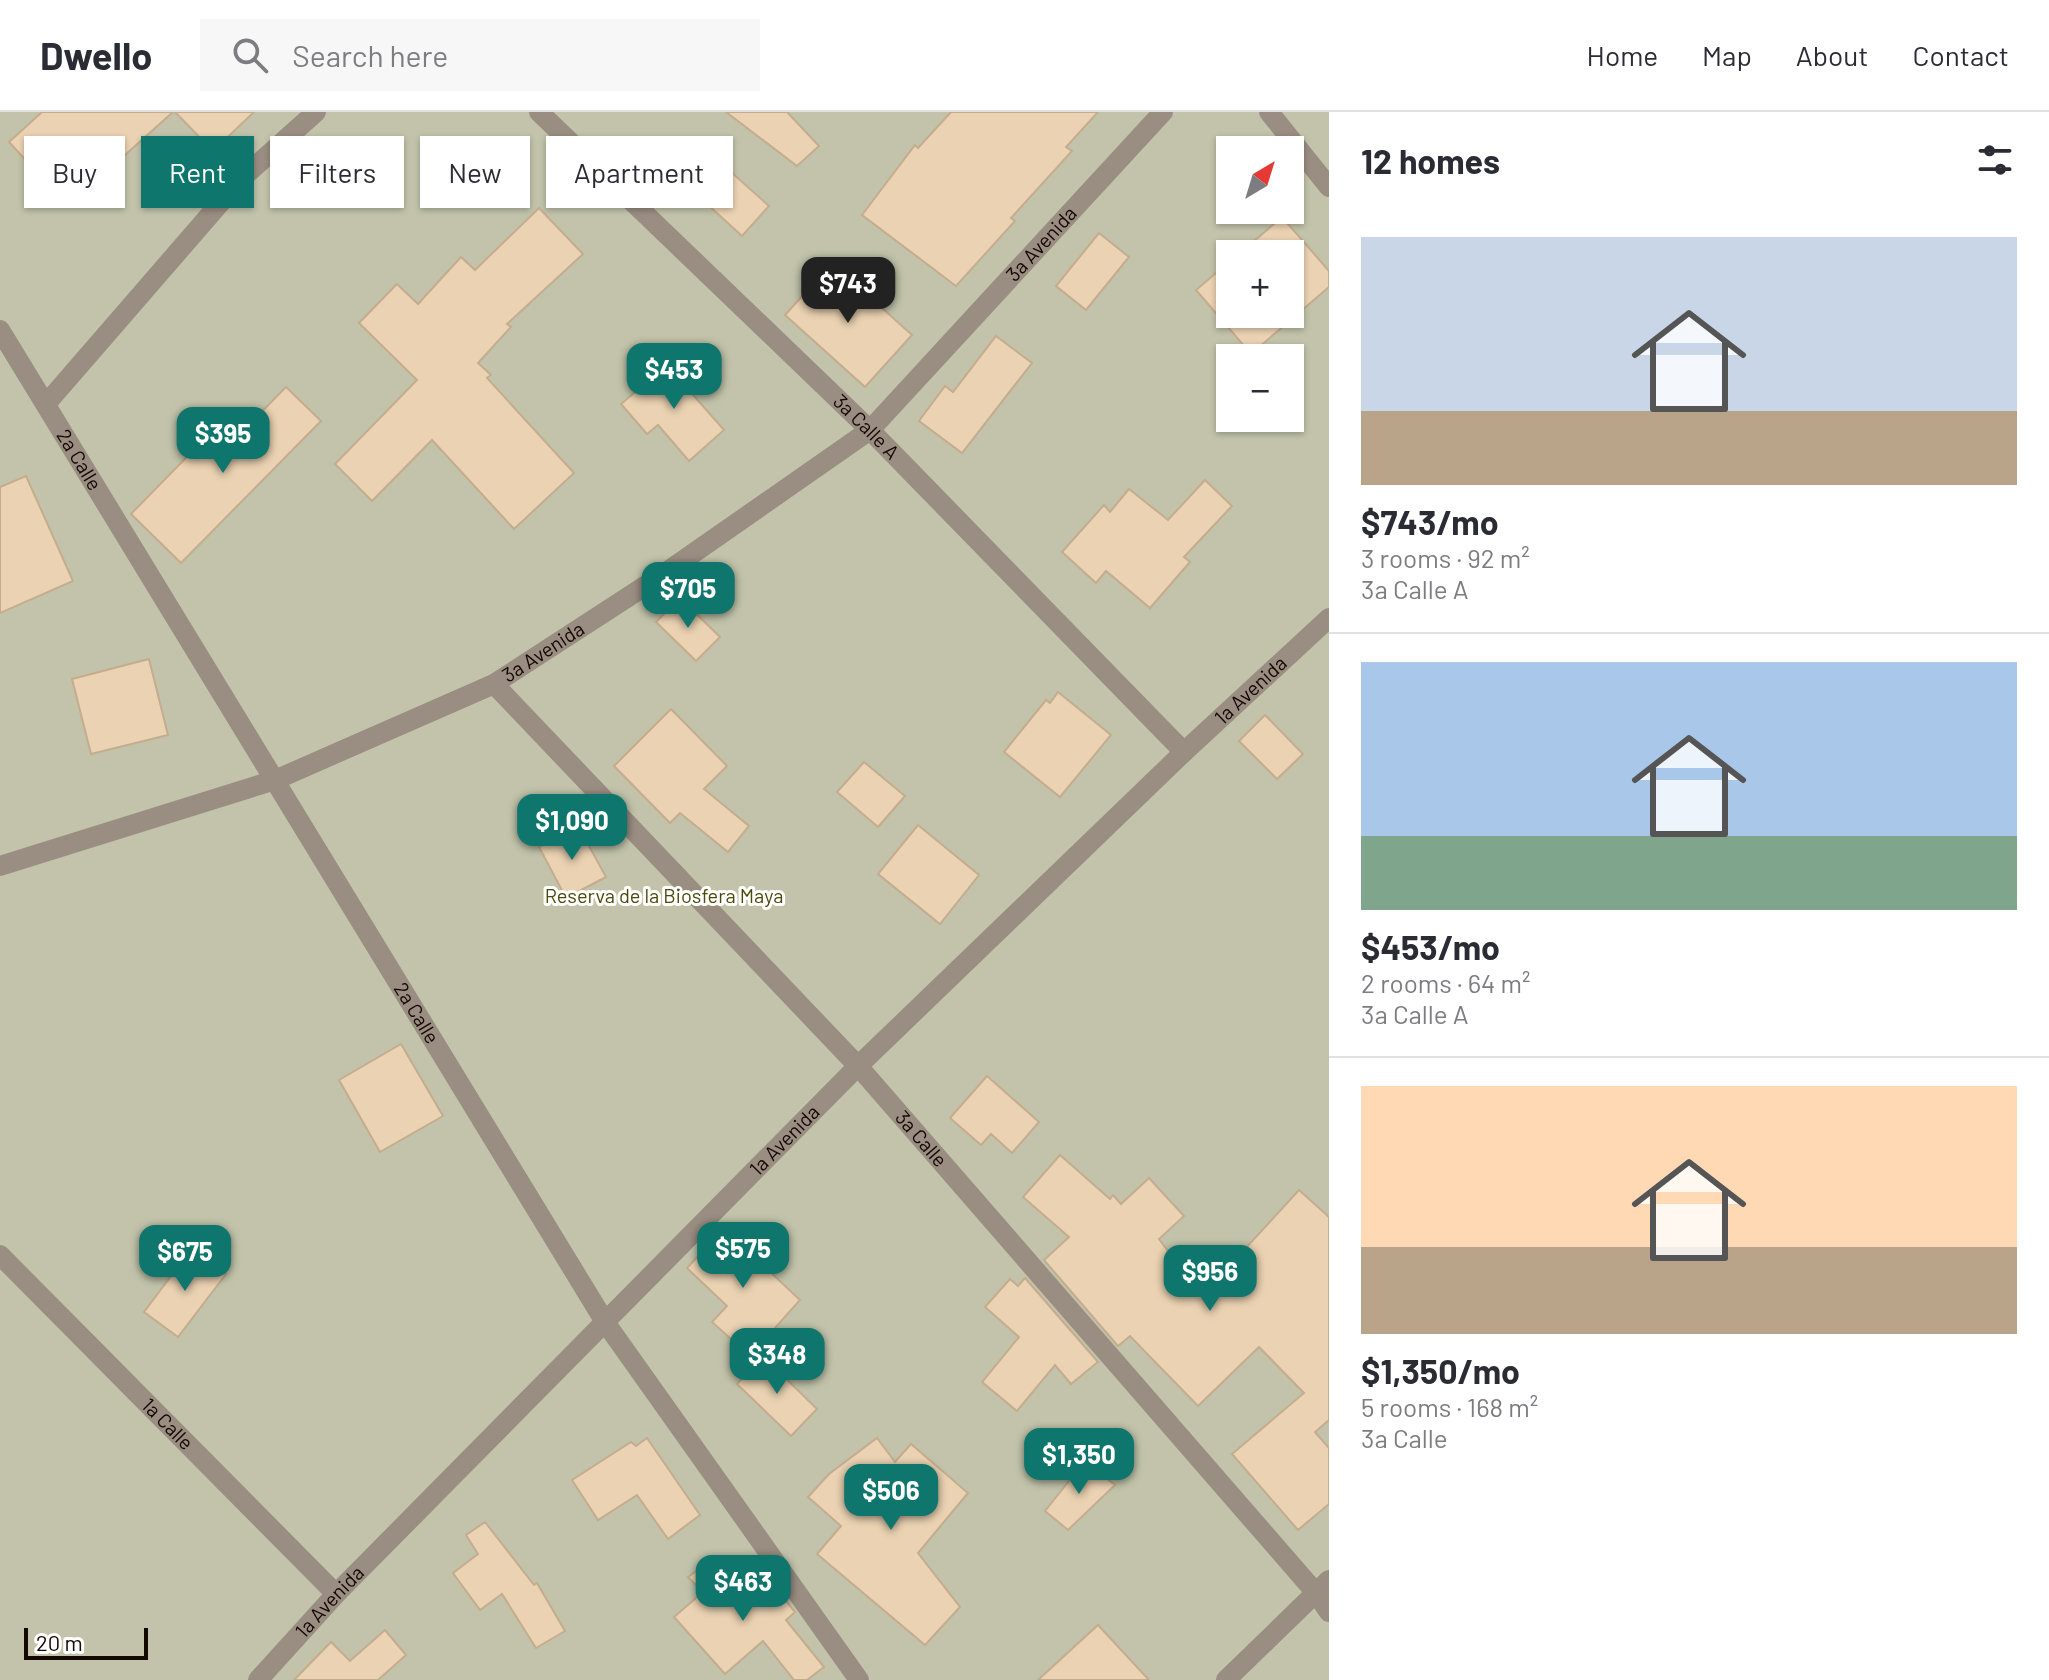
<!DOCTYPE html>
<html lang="en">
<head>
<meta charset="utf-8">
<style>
  :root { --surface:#fff; --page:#f7f7f7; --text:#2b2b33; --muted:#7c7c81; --line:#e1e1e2; --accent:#0f766e }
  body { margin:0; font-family:Barlow,sans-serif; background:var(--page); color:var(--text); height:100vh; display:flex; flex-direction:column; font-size:30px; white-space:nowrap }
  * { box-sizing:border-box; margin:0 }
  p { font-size:26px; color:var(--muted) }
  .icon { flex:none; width:44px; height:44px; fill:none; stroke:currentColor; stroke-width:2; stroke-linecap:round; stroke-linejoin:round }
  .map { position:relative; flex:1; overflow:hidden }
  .side { display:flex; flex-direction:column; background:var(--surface); width:720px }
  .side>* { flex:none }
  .top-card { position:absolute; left:24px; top:24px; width:760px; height:72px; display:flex; gap:16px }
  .needle { width:52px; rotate:38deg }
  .tools { position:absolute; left:1216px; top:24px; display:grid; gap:16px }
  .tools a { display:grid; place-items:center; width:88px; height:88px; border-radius:0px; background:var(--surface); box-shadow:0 2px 6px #0004; font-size:40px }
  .scale { position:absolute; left:24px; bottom:20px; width:124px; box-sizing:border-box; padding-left:8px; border:4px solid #140803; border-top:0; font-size:22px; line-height:28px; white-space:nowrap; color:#140803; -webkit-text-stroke:6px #fff; paint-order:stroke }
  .price { position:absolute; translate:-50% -68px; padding:0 18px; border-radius:16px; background:var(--accent); color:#fff; font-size:26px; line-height:52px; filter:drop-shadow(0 2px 4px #0008) }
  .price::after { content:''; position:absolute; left:50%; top:48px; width:24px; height:18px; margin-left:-12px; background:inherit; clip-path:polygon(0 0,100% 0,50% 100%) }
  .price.selected { background:#222; color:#fff }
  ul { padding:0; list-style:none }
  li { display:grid; align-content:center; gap:16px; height:424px; padding:0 32px }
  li+li { border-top:2px solid var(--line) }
  li span { display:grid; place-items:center; height:248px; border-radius:0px; color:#555 }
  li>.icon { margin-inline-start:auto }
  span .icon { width:144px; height:144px; fill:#fffc; stroke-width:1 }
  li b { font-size:34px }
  h2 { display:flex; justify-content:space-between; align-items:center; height:96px; padding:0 32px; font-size:34px }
  .chip { padding:0 28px; border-radius:0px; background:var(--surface); box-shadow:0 2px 6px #0004; font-size:28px; line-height:72px }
  .chip.selected { background:var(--accent); color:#fff }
  header { display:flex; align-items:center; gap:48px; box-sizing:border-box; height:112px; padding:0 40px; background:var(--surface); border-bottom:2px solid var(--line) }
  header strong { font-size:38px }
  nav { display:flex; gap:44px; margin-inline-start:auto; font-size:28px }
  .search { width:560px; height:72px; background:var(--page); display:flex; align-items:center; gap:20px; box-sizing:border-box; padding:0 28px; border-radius:0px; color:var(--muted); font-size:30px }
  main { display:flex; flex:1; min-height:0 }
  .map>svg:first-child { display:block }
</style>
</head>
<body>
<header>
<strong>Dwello</strong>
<div class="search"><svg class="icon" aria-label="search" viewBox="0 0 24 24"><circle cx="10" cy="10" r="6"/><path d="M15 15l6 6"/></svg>Search here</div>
<nav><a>Home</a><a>Map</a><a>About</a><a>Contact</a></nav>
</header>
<main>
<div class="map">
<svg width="1329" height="1568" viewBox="0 0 1329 1568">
  <rect width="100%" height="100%" fill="#fde7da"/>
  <path fill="#c2c3aa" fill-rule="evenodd" d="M0,0H1329V1568H0ZM1230,38H1290V98H1230ZM1230,142H1290V202H1230ZM1230,246H1290V306H1230Z"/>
  <g fill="#ead2b2" stroke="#c4ad8e" stroke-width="2">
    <polygon points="42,0 173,0 68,94 9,30"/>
    <polygon points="175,0 254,0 213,39"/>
    <polygon points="726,0 787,0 819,34 797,54"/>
    <polygon points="951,0 1098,0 1066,35 1072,39 1011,106 1015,109 956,174 862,103 915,33 918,36"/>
    <polygon points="721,51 769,94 742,124 694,80"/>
    <polygon points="539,96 583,142 507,212 511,215 478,251 491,263 487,266 574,361 514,417 432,328 372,389 335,352 417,268 359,211 397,172 418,192 461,145 475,158"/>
    <polygon points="1282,105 1329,159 1329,175 1251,242 1196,178 1230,149 1230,202 1290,202 1290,142 1239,142"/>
    <polygon points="1099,121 1129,145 1086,198 1056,174"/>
    <polygon points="832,151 912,223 865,275 785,203"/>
    <polygon points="996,224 1032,251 962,341 919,309 945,274 953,280"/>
    <polygon points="673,248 699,279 693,283 724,318 689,349 658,313 647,322 621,292"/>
    <polygon points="286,275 321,309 181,451 131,402 225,306 234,328"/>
    <polygon points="26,364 73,469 0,501 0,375"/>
    <polygon points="1205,368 1232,394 1184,445 1190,450 1150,496 1106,459 1096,471 1062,440 1104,393 1110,400 1129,377 1168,408"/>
    <polygon points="680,486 720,525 696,549 656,510"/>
    <polygon points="149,547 168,623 91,642 72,567"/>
    <polygon points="1058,580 1111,623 1060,685 1004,640 1046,588 1050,591"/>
    <polygon points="671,597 727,654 704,677 749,714 728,740 680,701 670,711 614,654"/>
    <polygon points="1265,603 1303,642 1277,667 1239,629"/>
    <polygon points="864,650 905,684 878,715 837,680"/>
    <polygon points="918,713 979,763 940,812 878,762"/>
    <polygon points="578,714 606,765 566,786 539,735"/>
    <polygon points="401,932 443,1004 380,1040 339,968"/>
    <polygon points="987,964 1039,1010 1012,1041 991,1022 981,1033 950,1006"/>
    <polygon points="1060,1043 1110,1087 1113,1083 1121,1092 1149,1066 1184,1104 1159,1127 1202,1184 1299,1078 1329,1105 1329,1308 1315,1320 1329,1336 1329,1392 1298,1418 1232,1342 1304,1281 1259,1235 1198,1294 1130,1224 1118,1234 1044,1148 1069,1125 1023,1085"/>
    <polygon points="728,1112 754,1137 750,1141 800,1188 750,1244 712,1210 727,1194 687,1156"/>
    <polygon points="192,1136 226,1162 178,1225 144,1200"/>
    <polygon points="1025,1166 1098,1250 1071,1272 1055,1253 1017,1299 982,1270 1019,1225 985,1195 1010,1167 1018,1174"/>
    <polygon points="763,1244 817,1297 791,1324 737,1272"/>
    <polygon points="647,1326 700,1403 668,1427 637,1383 598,1408 572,1368 631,1330 636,1334"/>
    <polygon points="877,1326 895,1350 911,1332 968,1381 918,1441 960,1495 925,1533 817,1442 841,1414 808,1385 829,1362"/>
    <polygon points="1085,1349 1115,1373 1068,1418 1045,1399"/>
    <polygon points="485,1410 534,1473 537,1471 565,1519 536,1536 502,1482 480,1498 453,1461 478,1442 466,1423"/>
    <polygon points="717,1444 754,1484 770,1470 795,1500 786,1508 824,1555 807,1568 794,1568 763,1529 725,1562 674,1505 703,1480 688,1465"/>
    <polygon points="1098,1513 1149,1568 1038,1568"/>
    <polygon points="385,1518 406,1543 378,1568 294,1568 331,1530 350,1549"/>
  </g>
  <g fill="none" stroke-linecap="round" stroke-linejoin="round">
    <g stroke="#9a8d82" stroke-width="20">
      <path id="s1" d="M539,0L870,318L1184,640"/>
      <polyline points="1269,0 1329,75"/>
      <path id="s2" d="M0,218L605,1210L859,1568"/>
      <polyline points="46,292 241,67 316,0"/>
      <path id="s3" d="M494,572L858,954L1316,1481L1329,1500"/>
      <path id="s4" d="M0,754L275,668L494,572L665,461L870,318L1163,0"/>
      <path id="s5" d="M0,1143L336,1482"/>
      <path id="s6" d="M258,1568L336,1482L858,954L1184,640L1329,506"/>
      <polyline points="1226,1568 1329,1468"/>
    </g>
  </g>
  <g text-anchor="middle" stroke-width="6" stroke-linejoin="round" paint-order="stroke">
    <g font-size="20" fill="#140803" stroke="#fff">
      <text dy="7" stroke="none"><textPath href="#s4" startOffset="1234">3a Avenida</textPath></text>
      <text dy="7" stroke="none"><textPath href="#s1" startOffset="454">3a Calle A</textPath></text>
      <text dy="7" stroke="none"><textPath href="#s2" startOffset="152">2a Calle</textPath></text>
      <text dy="7" stroke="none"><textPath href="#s4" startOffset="586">3a Avenida</textPath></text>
      <text dy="7" stroke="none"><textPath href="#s6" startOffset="1402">1a Avenida</textPath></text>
      <text dy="7" stroke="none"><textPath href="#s2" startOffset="800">2a Calle</textPath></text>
      <text dy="7" stroke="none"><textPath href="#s3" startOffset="624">3a Calle</textPath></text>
      <text dy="7" stroke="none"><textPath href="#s6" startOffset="754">1a Avenida</textPath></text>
      <text dy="7" stroke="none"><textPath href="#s5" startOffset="238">1a Calle</textPath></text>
      <text dy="7" stroke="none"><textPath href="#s6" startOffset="106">1a Avenida</textPath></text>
    </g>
    <g font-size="20" fill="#4a4a0c" stroke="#fff">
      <text x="664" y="791">Reserva de la Biosfera Maya</text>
    </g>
  </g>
</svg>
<div class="tools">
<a><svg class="needle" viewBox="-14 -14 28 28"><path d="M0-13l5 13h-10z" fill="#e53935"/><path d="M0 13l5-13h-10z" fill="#7c7c81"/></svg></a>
<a>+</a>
<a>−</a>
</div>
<div class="scale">20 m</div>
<b class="price selected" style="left:848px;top:213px">$743</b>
<b class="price" style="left:674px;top:299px">$453</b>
<b class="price" style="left:223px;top:363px">$395</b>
<b class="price" style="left:688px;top:518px">$705</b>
<b class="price" style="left:572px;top:750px">$1,090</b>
<b class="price" style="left:743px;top:1178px">$575</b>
<b class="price" style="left:185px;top:1181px">$675</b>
<b class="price" style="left:1210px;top:1201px">$956</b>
<b class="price" style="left:777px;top:1284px">$348</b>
<b class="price" style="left:1079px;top:1384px">$1,350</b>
<b class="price" style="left:891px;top:1420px">$506</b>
<b class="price" style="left:743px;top:1511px">$463</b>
<div class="top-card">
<a class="chip">Buy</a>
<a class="chip selected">Rent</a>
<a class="chip">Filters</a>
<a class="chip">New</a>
<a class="chip">Apartment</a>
</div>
</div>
<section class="side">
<h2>12 homes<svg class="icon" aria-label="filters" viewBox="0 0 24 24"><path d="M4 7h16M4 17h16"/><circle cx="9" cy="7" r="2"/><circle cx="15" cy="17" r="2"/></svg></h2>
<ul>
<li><span style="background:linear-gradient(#c9d6e8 70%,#b9a48a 0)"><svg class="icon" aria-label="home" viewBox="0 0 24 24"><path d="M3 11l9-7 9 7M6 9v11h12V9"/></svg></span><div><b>$743/mo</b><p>3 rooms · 92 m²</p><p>3a Calle A</p></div></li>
<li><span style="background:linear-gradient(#a9c7e8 70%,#7fa58c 0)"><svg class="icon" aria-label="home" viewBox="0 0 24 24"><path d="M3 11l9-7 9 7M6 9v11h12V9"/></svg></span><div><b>$453/mo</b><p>2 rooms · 64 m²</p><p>3a Calle A</p></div></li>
<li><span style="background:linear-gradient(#ffd9b3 65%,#b9a48a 0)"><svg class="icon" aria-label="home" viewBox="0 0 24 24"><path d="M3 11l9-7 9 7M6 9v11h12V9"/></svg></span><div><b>$1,350/mo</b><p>5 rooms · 168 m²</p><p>3a Calle</p></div></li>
</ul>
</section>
</main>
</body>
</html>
